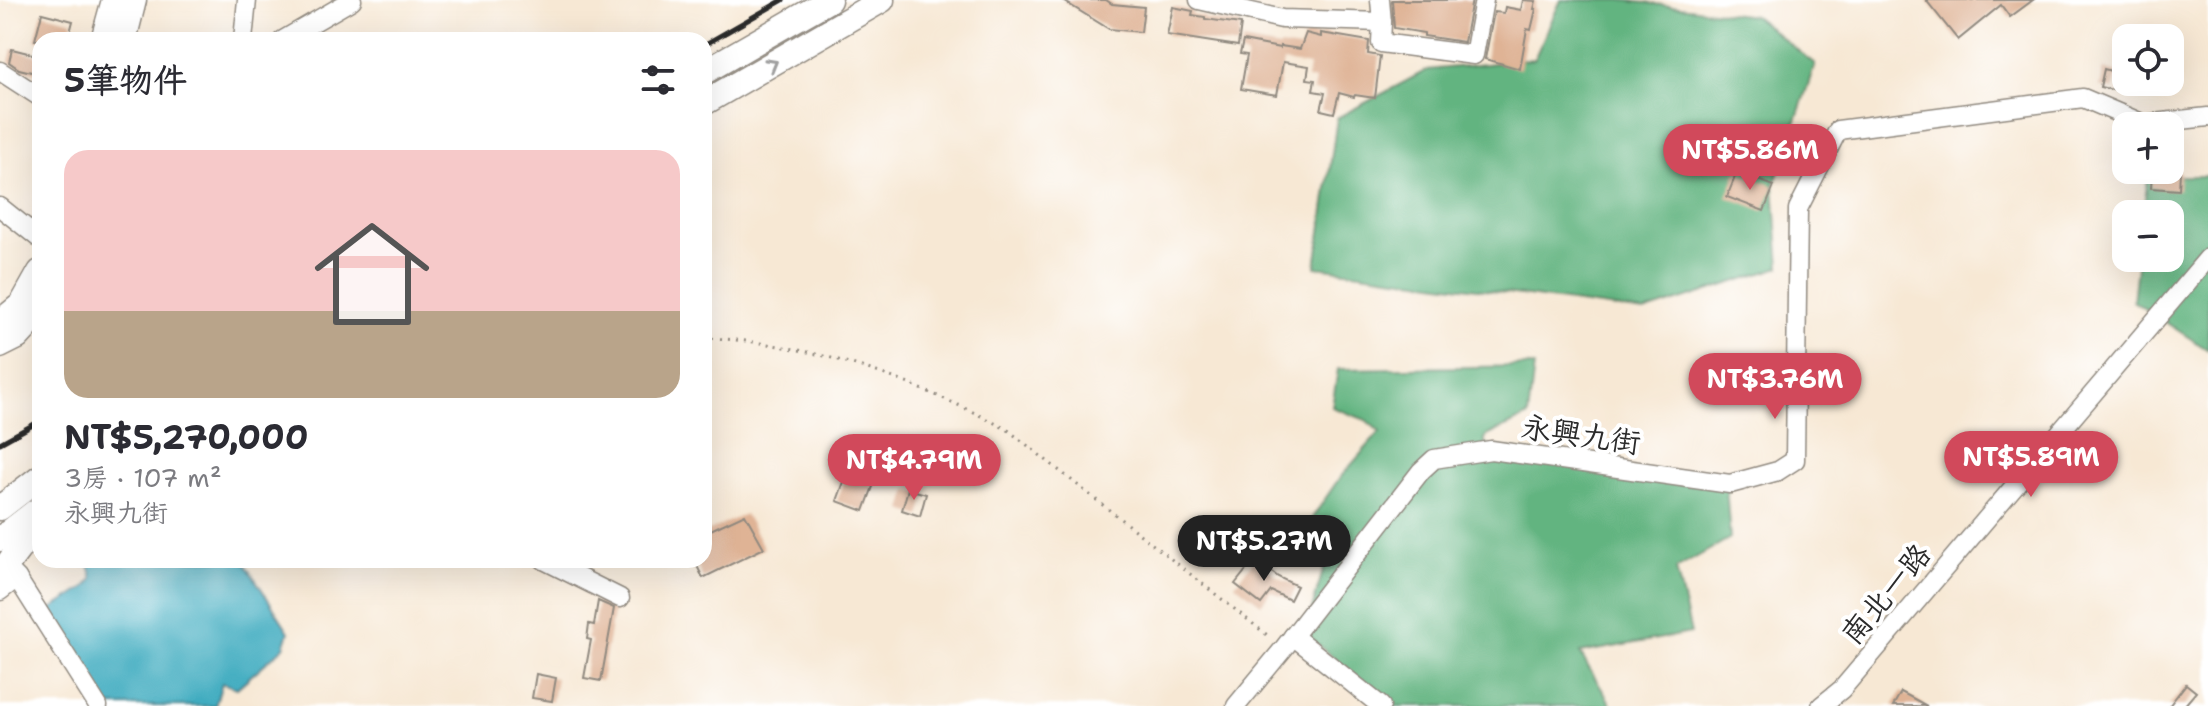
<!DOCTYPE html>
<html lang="zh-TW">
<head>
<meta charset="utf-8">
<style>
  :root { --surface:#fff; --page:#f7f7f7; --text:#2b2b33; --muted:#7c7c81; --line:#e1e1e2; --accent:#d1495b }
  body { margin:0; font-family:"Shantell Sans","LXGW WenKai TC",sans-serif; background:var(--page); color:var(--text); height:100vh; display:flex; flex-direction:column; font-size:30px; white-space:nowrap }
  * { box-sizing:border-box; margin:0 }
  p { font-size:26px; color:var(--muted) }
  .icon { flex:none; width:44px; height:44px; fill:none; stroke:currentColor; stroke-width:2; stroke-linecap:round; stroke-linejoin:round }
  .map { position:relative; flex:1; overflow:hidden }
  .side { position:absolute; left:32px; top:32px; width:680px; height:536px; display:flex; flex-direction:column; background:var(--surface); border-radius:24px; box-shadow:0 8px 32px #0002 }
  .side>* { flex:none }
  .buttons { position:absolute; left:2112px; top:24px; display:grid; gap:16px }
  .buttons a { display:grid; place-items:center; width:72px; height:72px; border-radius:16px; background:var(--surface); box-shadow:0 8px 32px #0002; font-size:40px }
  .price { position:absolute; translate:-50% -68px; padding:0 18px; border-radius:28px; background:var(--accent); color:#fff; font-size:26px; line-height:52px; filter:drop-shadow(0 2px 4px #0008) }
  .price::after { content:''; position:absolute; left:50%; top:48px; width:24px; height:18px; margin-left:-12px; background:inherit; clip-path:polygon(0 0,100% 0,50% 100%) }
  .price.on { background:#222; color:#fff }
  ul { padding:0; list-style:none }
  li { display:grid; align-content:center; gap:16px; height:424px; padding:0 32px }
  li+li { border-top:2px solid var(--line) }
  li span { display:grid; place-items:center; height:248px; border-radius:24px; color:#555 }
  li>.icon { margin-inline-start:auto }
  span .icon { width:144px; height:144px; fill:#fffc; stroke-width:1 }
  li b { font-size:34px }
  h2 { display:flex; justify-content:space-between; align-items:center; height:96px; padding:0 32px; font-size:34px }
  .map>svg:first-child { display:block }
</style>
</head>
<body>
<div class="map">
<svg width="2208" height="706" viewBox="0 0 2208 706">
  <rect width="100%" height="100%" fill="#fff"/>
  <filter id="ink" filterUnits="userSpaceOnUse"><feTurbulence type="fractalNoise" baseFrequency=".0125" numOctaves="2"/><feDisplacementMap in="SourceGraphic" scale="16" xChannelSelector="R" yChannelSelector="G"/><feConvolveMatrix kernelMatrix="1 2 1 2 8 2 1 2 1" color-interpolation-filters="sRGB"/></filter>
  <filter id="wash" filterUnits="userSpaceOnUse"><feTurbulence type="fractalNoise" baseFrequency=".006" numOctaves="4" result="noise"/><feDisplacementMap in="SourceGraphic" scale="32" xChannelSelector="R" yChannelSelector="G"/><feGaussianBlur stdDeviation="1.8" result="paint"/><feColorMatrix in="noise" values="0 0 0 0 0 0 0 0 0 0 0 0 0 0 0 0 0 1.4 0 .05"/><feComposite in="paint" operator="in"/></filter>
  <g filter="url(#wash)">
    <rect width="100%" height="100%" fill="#f7e8d4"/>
    <g fill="#62b480" stroke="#467056" stroke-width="2">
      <polygon points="1561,0 1621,0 1754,16 1815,64 1774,186 1780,267 1644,312 1316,267 1337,118 1427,70 1534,59"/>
      <polygon points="2148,176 2208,176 2208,350 2133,301 2138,258 2170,258 2170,214 2143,214"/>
      <polygon points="1534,366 1528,416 1487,436 1485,440 1485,445 1726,486 1730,538 1676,569 1691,633 1580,653 1612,706 1392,706 1305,634 1324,567 1297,540 1338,480 1380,432 1366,420 1332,407 1338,369"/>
    </g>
    <polygon fill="#41acc0" stroke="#366c76" stroke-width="2" points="94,560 243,560 289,632 284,647 237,688 222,683 215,706 106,706 45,613 85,588 93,579 89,565"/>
    <g id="blocks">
      <g fill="#dfb395">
        <polygon points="1062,0 1106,0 1112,4 1144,7 1141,32 1109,29"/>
        <polygon points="1392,0 1472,0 1464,42 1424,36 1424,33 1394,28"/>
        <polygon points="1523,0 1536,1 1534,9 1536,9 1531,30 1527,29 1520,69 1485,59 1494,12 1504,13 1505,7 1521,10"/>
        <polygon points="1926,0 2033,0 2010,17 2001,5 1958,40"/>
        <polygon points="1173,7 1193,11 1192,15 1205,17 1205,19 1241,24 1238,46 1167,35"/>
        <polygon points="42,13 73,21 68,40 35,40"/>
        <polygon points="1306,33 1321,37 1321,33 1369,41 1368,54 1380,56 1375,98 1355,95 1354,97 1339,93 1334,113 1321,110 1325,93 1313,91 1315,80 1307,79 1309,66 1283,62 1277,95 1241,89 1247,55 1240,54 1243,41 1280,48 1280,46 1300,49"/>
        <polygon points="12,49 40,56 40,74 19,69 9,62"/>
        <polygon points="2104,69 2118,73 2113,90 2100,87"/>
        <polygon points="2152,171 2180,172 2179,190 2151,188"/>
        <polygon points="1737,172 1774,186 1764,211 1727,197"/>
        <polygon points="852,460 879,470 864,511 837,501"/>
        <polygon points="908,489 926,494 920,516 902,510"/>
        <polygon points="745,514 764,548 703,578 694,560 704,560 704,533"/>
        <polygon points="1255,559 1278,577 1297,586 1290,600 1271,591 1261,604 1235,584"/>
        <polygon points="598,601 614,608 601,681 584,678 591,640 587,639 589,624 594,625"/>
        <polygon points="536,674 556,678 552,701 532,698"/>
        <polygon points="2186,684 2196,692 2184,706 2169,706"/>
        <polygon points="1901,692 1927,706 1893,706"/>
      </g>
    </g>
  </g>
  <g filter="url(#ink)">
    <use href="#blocks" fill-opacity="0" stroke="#918a80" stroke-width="2"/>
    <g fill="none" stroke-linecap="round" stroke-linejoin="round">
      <defs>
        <g id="minor">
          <polyline points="1199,0 1282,19 1382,22 1381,43 1474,55 1484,0"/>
          <polyline points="1380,0 1382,22"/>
          <polyline points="243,40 247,0"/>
          <polyline points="283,40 352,0"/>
          <polyline points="0,71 40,97"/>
          <polyline points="0,207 40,239"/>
          <polyline points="544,560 620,598"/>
          <polyline points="6,566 17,578 98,706"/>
          <polyline points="0,591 17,578"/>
          <polyline points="1293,636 1381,706"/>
          <polyline points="1236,706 1284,648 1421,471 1434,459 1491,450 1730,484 1778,471 1795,460 1798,209 1838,130 2083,98 2144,124 2208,117"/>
          <polyline points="1821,706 1842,689 2208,258"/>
        </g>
        <g id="major">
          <polyline points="103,40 114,0"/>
          <polyline points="124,40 134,0"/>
          <polyline points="704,72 829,0"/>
          <polyline points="704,103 882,0"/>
          <polyline points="0,322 22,304 40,272"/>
          <polyline points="0,346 18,337 40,313"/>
          <polyline points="0,508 40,477"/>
          <polyline points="0,539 36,511"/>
          <polyline points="0,570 6,566 40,521"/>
        </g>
      </defs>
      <use href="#minor" stroke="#918a80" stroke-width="21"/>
      <use href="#major" stroke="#918a80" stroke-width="27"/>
      <path stroke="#918a80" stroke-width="3" stroke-dasharray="2 6" stroke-linecap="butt" d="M704,338C809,341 916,381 1008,430L1271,638"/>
      <use href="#minor" stroke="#fff" stroke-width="18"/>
      <use href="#major" stroke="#fff" stroke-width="24"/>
      <g stroke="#2b2b2b" stroke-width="5">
        <polyline points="704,45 783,0"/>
        <polyline points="0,443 40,421"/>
      </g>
    </g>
    <defs><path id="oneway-chevron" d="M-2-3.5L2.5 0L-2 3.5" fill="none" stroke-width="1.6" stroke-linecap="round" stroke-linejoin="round" transform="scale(2)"/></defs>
    <use stroke="#a0a0a0" href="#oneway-chevron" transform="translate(772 64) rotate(-30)"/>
  </g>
  <g text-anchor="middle" stroke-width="8" stroke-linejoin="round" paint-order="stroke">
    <g font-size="30" fill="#2b2b2b" stroke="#fff">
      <text transform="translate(1581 435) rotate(8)" y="10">永興九街</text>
      <text transform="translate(1886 594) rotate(-50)" y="10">南北一路</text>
    </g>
  </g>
</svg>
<div class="buttons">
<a><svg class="icon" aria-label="locate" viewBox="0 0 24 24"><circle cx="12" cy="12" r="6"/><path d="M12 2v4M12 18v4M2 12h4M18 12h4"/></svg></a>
<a>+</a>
<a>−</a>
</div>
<b class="price" style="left:1750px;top:192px">NT$5.86M</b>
<b class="price" style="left:1775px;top:421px">NT$3.76M</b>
<b class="price" style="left:2031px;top:499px">NT$5.89M</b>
<b class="price" style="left:914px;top:502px">NT$4.79M</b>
<b class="price on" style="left:1264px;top:583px">NT$5.27M</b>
<section class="side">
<h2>5筆物件<svg class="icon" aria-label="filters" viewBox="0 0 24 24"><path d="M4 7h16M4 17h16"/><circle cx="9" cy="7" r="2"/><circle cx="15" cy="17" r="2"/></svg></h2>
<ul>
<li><span style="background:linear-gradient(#f6c9c9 65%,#b9a48a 0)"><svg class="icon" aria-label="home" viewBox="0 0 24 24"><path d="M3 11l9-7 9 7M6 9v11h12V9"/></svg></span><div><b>NT$5,270,000</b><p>3房 · 107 m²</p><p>永興九街</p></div></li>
</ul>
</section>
</div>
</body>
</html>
